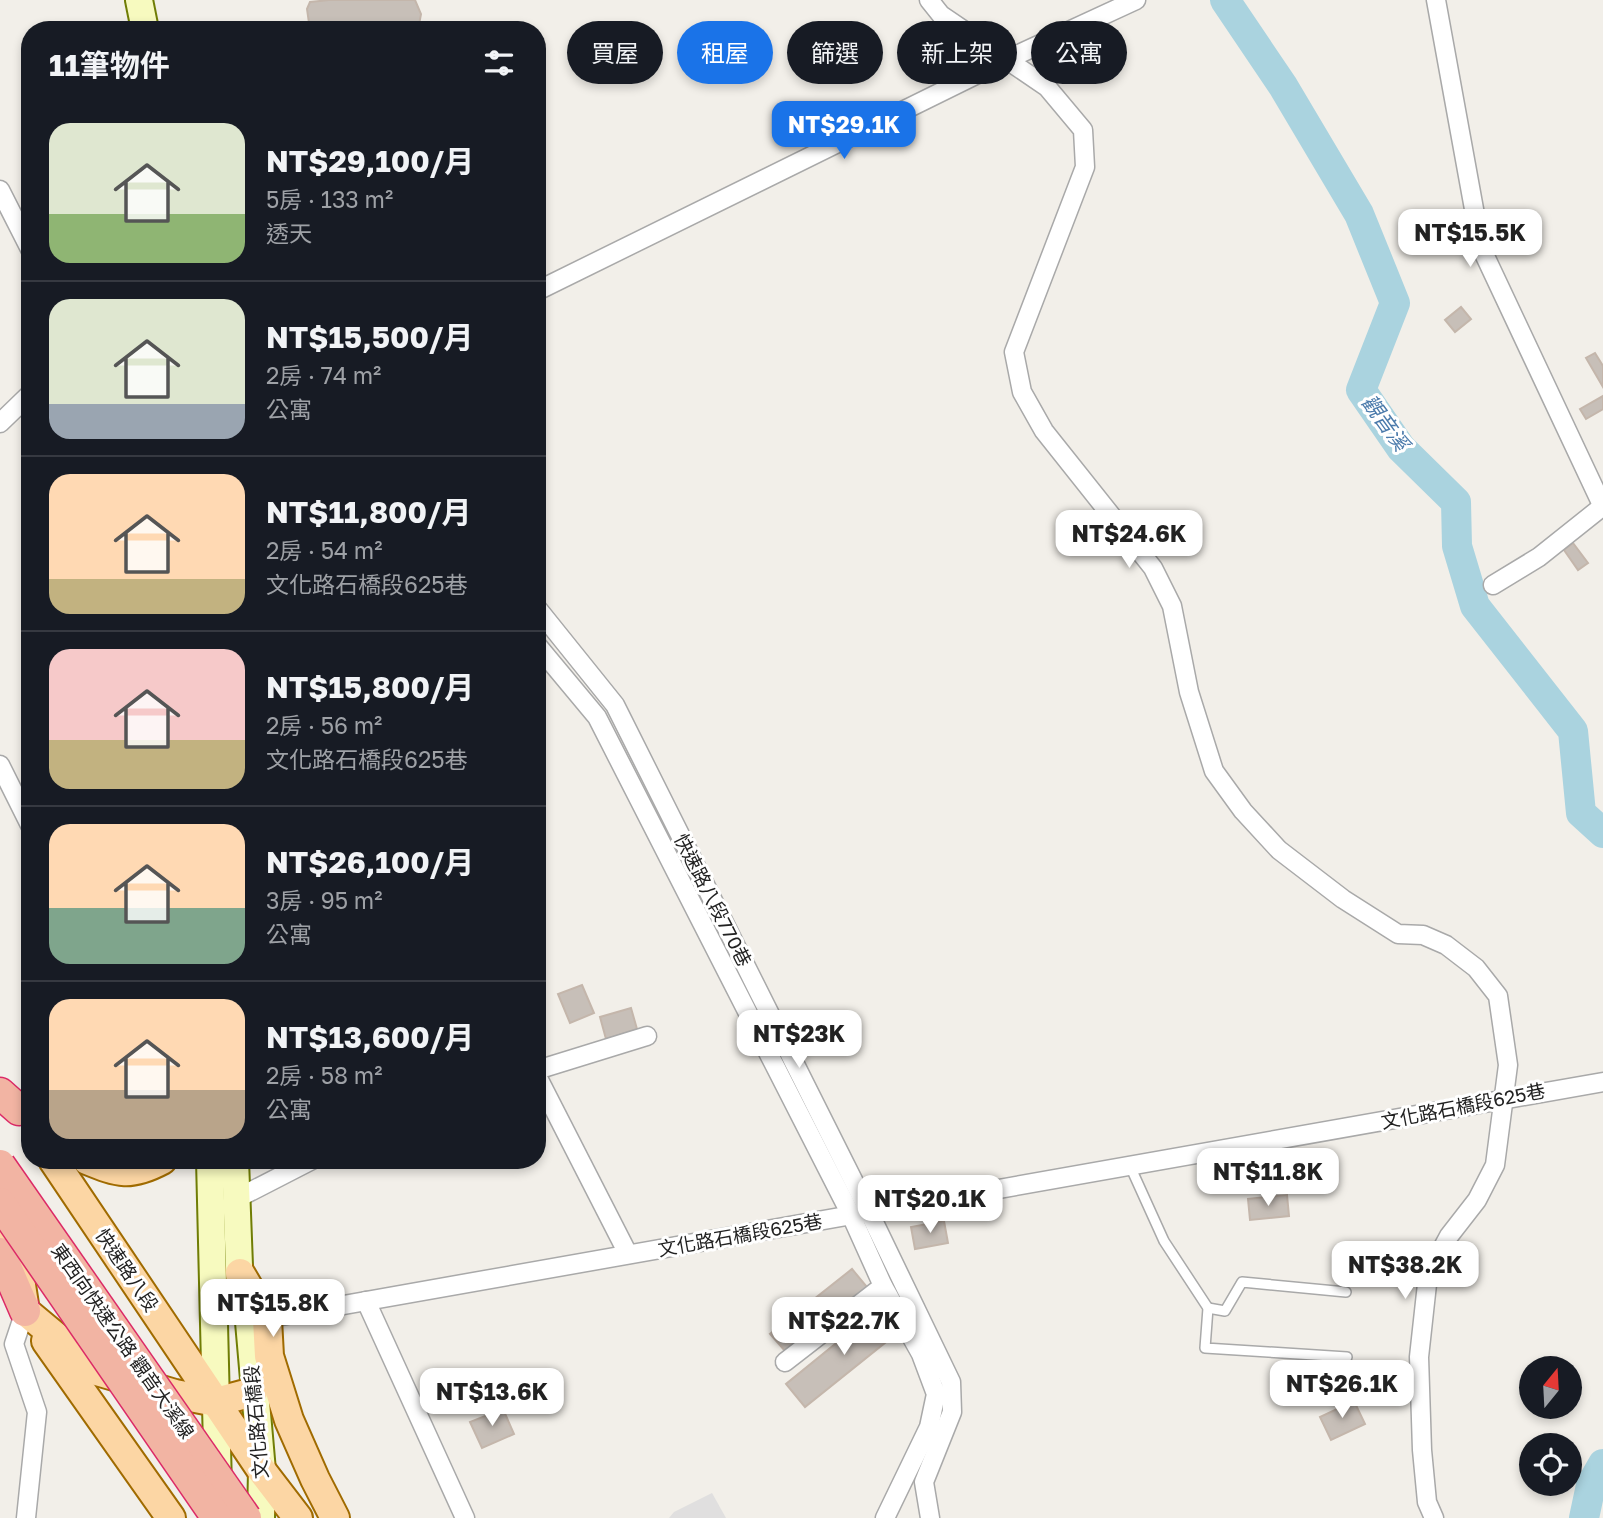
<!DOCTYPE html>
<html lang="zh-TW">
<head>
<meta charset="utf-8">
<style>
  :root { --surface:#171b24; --page:#242831; --text:#f1f3f6; --muted:#9ea1a6; --line:#363941; --accent:#1a73e8 }
  body { margin:0; font-family:"Golos Text","Noto Sans TC",sans-serif; background:var(--page); color:var(--text); height:100vh; display:flex; flex-direction:column; font-size:26px; white-space:nowrap }
  * { box-sizing:border-box; margin:0 }
  p { font-size:23px; color:var(--muted) }
  .icon { flex:none; width:38px; height:38px; fill:none; stroke:currentColor; stroke-width:2; stroke-linecap:round; stroke-linejoin:round }
  .map { position:relative; flex:1; overflow:hidden }
  .panel { position:absolute; left:21px; top:21px; width:525px; height:1148px; display:flex; flex-direction:column; background:var(--surface); border-radius:28px; box-shadow:0 4px 10px #0003 }
  .panel>* { flex:none }
  .top-card { position:absolute; left:567px; top:21px; width:665px; height:63px; display:flex; gap:14px }
  .needle { width:46px; rotate:18deg }
  .buttons { position:absolute; left:1519px; top:1356px; display:grid; gap:14px }
  .buttons a { display:grid; place-items:center; width:63px; height:63px; border-radius:50%; background:var(--surface); box-shadow:0 4px 10px #0003; font-size:35px }
  .price { position:absolute; translate:-50% -60px; padding:0 16px; border-radius:14px; background:#fff; color:#222; font-size:23px; line-height:46px; filter:drop-shadow(0 2px 4px #0008) }
  .price::after { content:''; position:absolute; left:50%; top:42px; width:21px; height:16px; margin-left:-10px; background:inherit; clip-path:polygon(0 0,100% 0,50% 100%) }
  .price.on { background:var(--accent); color:#fff }
  ul { padding:0; list-style:none }
  li { display:flex; align-items:center; gap:21px; height:175px; padding:0 28px }
  li+li { border-top:2px solid var(--line) }
  li span { display:grid; place-items:center; flex:none; width:196px; height:140px; border-radius:21px; color:#555 }
  li>.icon { margin-inline-start:auto }
  span .icon { width:84px; height:84px; fill:#fffc; stroke-width:1 }
  li b { font-size:30px }
  h2 { display:flex; justify-content:space-between; align-items:center; height:84px; padding:0 28px; font-size:30px }
  .tag { padding:0 24px; border-radius:32px; background:var(--surface); box-shadow:0 4px 10px #0003; font-size:24px; line-height:63px }
  .tag.on { background:var(--accent); color:#fff }
  .map>svg:first-child { display:block }
</style>
</head>
<body>
<div class="map">
<svg width="1603" height="1518" viewBox="0 0 1603 1518">
  <rect width="100%" height="100%" fill="#f2efe9"/>
  <polygon fill="#e0dfdf" points="712,1493 726,1518 669,1518 674,1512"/>
  <g fill="none" stroke-linecap="round" stroke-linejoin="round">
    <g stroke="#aad3df" stroke-width="30">
      <polyline points="1225,0 1283,86 1359,214 1395,303 1361,390 1401,448 1456,502 1457,546 1475,606 1573,731 1581,813 1603,833"/>
      <polyline points="1584,1518 1591,1485 1603,1464"/>
    </g>
  </g>
  <g fill="#c7bfb8" stroke="#c4b6ab" stroke-width="2">
    <polygon points="329,0 415,0 421,14 418,30 310,30 307,9 310,2"/>
    <polygon points="1461,307 1471,319 1455,332 1445,320"/>
    <polygon points="1595,353 1603,366 1603,387 1586,358"/>
    <polygon points="1603,396 1603,409 1586,419 1580,409"/>
    <polygon points="1573,543 1588,563 1578,570 1564,550"/>
    <polygon points="582,985 594,1013 570,1023 558,994"/>
    <polygon points="631,1008 637,1029 606,1039 600,1017"/>
    <polygon points="1287,1195 1289,1216 1250,1220 1248,1199"/>
    <polygon points="944,1221 948,1243 915,1249 911,1227"/>
    <polygon points="852,1269 867,1287 786,1352 770,1334"/>
    <polygon points="882,1306 901,1330 805,1407 786,1384"/>
    <polygon points="1354,1401 1365,1424 1331,1440 1320,1417"/>
    <polygon points="503,1409 514,1434 482,1448 470,1422"/>
  </g>
  <g fill="none" stroke-linecap="round" stroke-linejoin="round">
    <defs>
      <g id="service">
        <polyline points="1130,1166 1164,1241 1208,1308 1205,1348 1347,1357"/>
        <polyline points="1208,1308 1225,1311 1242,1282 1346,1292"/>
      </g>
      <g id="minor">
        <polyline points="929,0 941,15 1047,87 1083,130 1085,167 1014,352 1022,392 1044,431 1153,568 1172,606 1189,692 1214,771 1243,811 1279,850 1343,899 1398,934 1423,935 1446,945 1476,968 1498,996 1508,1065 1495,1165 1477,1200 1449,1236 1428,1275 1419,1357 1422,1450 1427,1502 1434,1518"/>
        <polyline points="1436,0 1478,231 1485,256 1603,507"/>
        <polyline points="0,190 30,249"/>
        <polyline points="537,291 1006,60 1136,0"/>
        <polyline points="0,423 30,394"/>
        <polyline points="1493,585 1539,557 1603,506"/>
        <polyline points="537,608 615,705 869,1212 951,1382 952,1412 924,1482 930,1518"/>
        <polyline points="537,645 597,717 851,1215 883,1286 921,1354 936,1394 929,1427 885,1518"/>
        <polyline points="0,765 30,825"/>
        <polyline points="537,1070 647,1036"/>
        <polyline points="537,1076 628,1254"/>
        <polyline points="236,1199 312,1160"/>
        <polyline points="366,1301 465,1518"/>
        <polyline points="25,1311 14,1344 37,1412 26,1518"/>
        <polyline points="259,1320 1603,1082"/>
        <polyline points="785,1362 883,1286"/>
      </g>
      <g id="secondary">
        <polyline points="139,0 145,30"/>
        <polyline points="210,1160 218,1487"/>
        <polyline points="235,1160 240,1292 249,1322 262,1471 261,1518"/>
      </g>
      <g id="primary">
        <polyline points="53,1160 262,1471 298,1518"/>
        <path d="M87,1160C119,1173 130,1177 162,1160"/>
        <polyline points="0,1224 15,1246 25,1311 97,1371 175,1394 216,1402 253,1392"/>
        <polyline points="240,1273 267,1319 269,1356 289,1420 315,1479 335,1518"/>
        <polyline points="46,1341 171,1518"/>
      </g>
      <g id="trunk">
        <polyline points="0,1093 19,1110"/>
        <polyline points="0,1253 25,1311"/>
      </g>
    </defs>
    <use href="#service" stroke="#a9a9a9" stroke-width="12"/>
    <use href="#minor" stroke="#a9a9a9" stroke-width="21"/>
    <use href="#secondary" stroke="#707d05" stroke-width="30"/>
    <use href="#primary" stroke="#a06b00" stroke-width="32"/>
    <use href="#trunk" stroke="#dc2a67" stroke-width="33"/>
    <use href="#service" stroke="#fff" stroke-width="9"/>
    <use href="#minor" stroke="#fff" stroke-width="18"/>
    <use href="#secondary" stroke="#f7fabf" stroke-width="26"/>
    <use href="#primary" stroke="#fcd6a4" stroke-width="28"/>
    <use href="#trunk" stroke="#f2b4a3" stroke-width="30"/>
    <defs>
      <g id="trunk-bridge">
        <polyline points="0,1165 246,1518"/>
        <polyline points="0,1203 217,1518"/>
      </g>
    </defs>
    <use href="#trunk-bridge" stroke="#dc2a67" stroke-width="33" stroke-linecap="butt"/>
    <use href="#trunk-bridge" stroke="#f2b4a3" stroke-width="30"/>
  </g>
  <g text-anchor="middle" stroke-width="6" stroke-linejoin="round" paint-order="stroke">
    <g font-size="19" fill="#222" stroke="#fff">
      <text transform="translate(713 900) rotate(63)" y="7">快速路八段770巷</text>
      <text transform="translate(1463 1106) rotate(-11)" y="7">文化路石橋段625巷</text>
      <text transform="translate(740 1235) rotate(-10)" y="7">文化路石橋段625巷</text>
      <text transform="translate(127 1270) rotate(56)" y="7">快速路八段</text>
      <text transform="translate(123 1341) rotate(55)" y="7">東西向快速公路 觀音大溪線</text>
      <text transform="translate(256 1422) rotate(-95)" y="7">文化路石橋段</text>
    </g>
    <g font-size="21" font-style="italic" fill="#4a7aab" stroke="#fff">
      <text transform="translate(1385 423) rotate(54)" y="7">觀音溪</text>
    </g>
  </g>
</svg>
<div class="buttons">
<a><svg class="needle" viewBox="-14 -14 28 28"><path d="M0-13l5 13h-10z" fill="#e53935"/><path d="M0 13l5-13h-10z" fill="#9ea1a6"/></svg></a>
<a><svg class="icon" aria-label="locate" viewBox="0 0 24 24"><circle cx="12" cy="12" r="6"/><path d="M12 2v4M12 18v4M2 12h4M18 12h4"/></svg></a>
</div>
<b class="price on" style="left:844px;top:161px">NT$29.1K</b>
<b class="price" style="left:1470px;top:269px">NT$15.5K</b>
<b class="price" style="left:1129px;top:570px">NT$24.6K</b>
<b class="price" style="left:799px;top:1070px">NT$23K</b>
<b class="price" style="left:1268px;top:1208px">NT$11.8K</b>
<b class="price" style="left:930px;top:1235px">NT$20.1K</b>
<b class="price" style="left:1405px;top:1301px">NT$38.2K</b>
<b class="price" style="left:273px;top:1339px">NT$15.8K</b>
<b class="price" style="left:844px;top:1357px">NT$22.7K</b>
<b class="price" style="left:1342px;top:1420px">NT$26.1K</b>
<b class="price" style="left:492px;top:1428px">NT$13.6K</b>
<div class="top-card">
<a class="tag">買屋</a>
<a class="tag on">租屋</a>
<a class="tag">篩選</a>
<a class="tag">新上架</a>
<a class="tag">公寓</a>
</div>
<section class="panel">
<h2>11筆物件<svg class="icon" aria-label="filters" viewBox="0 0 24 24"><path d="M4 7h16M4 17h16"/><circle cx="9" cy="7" r="2"/><circle cx="15" cy="17" r="2"/></svg></h2>
<ul>
<li><span style="background:linear-gradient(#dfe7d0 65%,#8fb573 0)"><svg class="icon" aria-label="home" viewBox="0 0 24 24"><path d="M3 11l9-7 9 7M6 9v11h12V9"/></svg></span><div><b>NT$29,100/月</b><p>5房 · 133 m²</p><p>透天</p></div></li>
<li><span style="background:linear-gradient(#dfe7d0 75%,#9aa5b1 0)"><svg class="icon" aria-label="home" viewBox="0 0 24 24"><path d="M3 11l9-7 9 7M6 9v11h12V9"/></svg></span><div><b>NT$15,500/月</b><p>2房 · 74 m²</p><p>公寓</p></div></li>
<li><span style="background:linear-gradient(#ffd9b3 75%,#c2b280 0)"><svg class="icon" aria-label="home" viewBox="0 0 24 24"><path d="M3 11l9-7 9 7M6 9v11h12V9"/></svg></span><div><b>NT$11,800/月</b><p>2房 · 54 m²</p><p>文化路石橋段625巷</p></div></li>
<li><span style="background:linear-gradient(#f6c9c9 65%,#c2b280 0)"><svg class="icon" aria-label="home" viewBox="0 0 24 24"><path d="M3 11l9-7 9 7M6 9v11h12V9"/></svg></span><div><b>NT$15,800/月</b><p>2房 · 56 m²</p><p>文化路石橋段625巷</p></div></li>
<li><span style="background:linear-gradient(#ffd9b3 60%,#7fa58c 0)"><svg class="icon" aria-label="home" viewBox="0 0 24 24"><path d="M3 11l9-7 9 7M6 9v11h12V9"/></svg></span><div><b>NT$26,100/月</b><p>3房 · 95 m²</p><p>公寓</p></div></li>
<li><span style="background:linear-gradient(#ffd9b3 65%,#b9a48a 0)"><svg class="icon" aria-label="home" viewBox="0 0 24 24"><path d="M3 11l9-7 9 7M6 9v11h12V9"/></svg></span><div><b>NT$13,600/月</b><p>2房 · 58 m²</p><p>公寓</p></div></li>
</ul>
</section>
</div>
</body>
</html>
